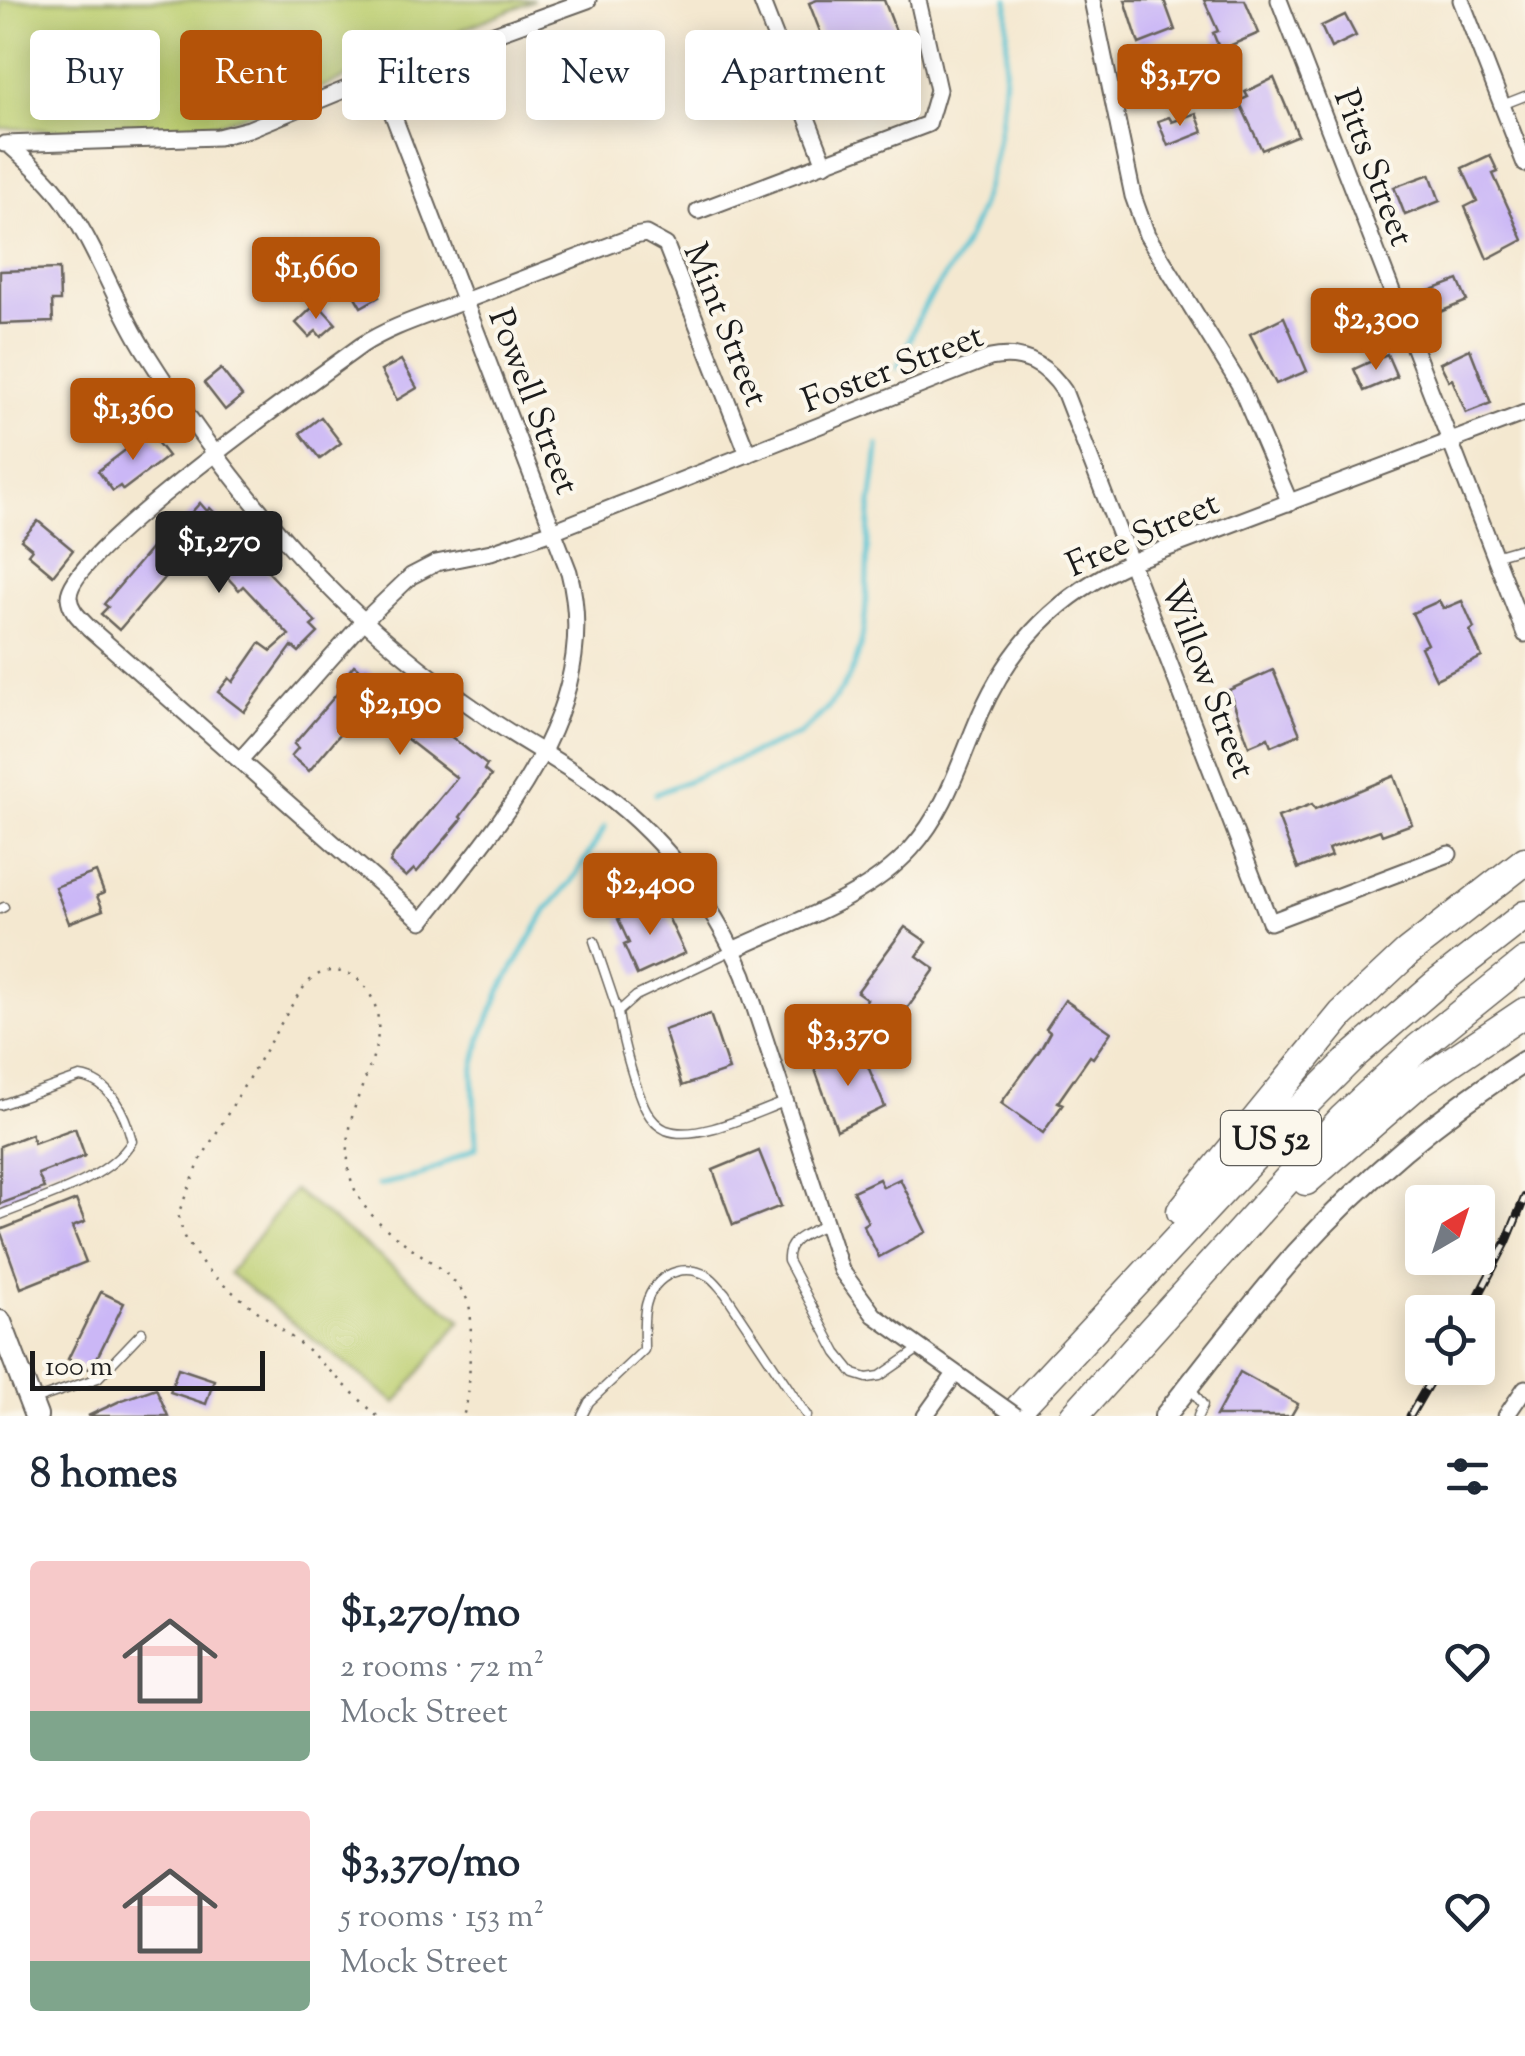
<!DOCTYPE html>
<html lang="en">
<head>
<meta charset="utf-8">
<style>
  :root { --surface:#fff; --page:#f6f6f7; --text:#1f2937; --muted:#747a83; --accent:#b45309 }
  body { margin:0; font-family:"Sorts Mill Goudy",serif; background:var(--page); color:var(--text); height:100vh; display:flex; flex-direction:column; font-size:38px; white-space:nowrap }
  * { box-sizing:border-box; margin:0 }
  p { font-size:32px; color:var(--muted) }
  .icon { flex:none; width:55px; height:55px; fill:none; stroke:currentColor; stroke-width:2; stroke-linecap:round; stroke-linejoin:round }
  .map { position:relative; height:1416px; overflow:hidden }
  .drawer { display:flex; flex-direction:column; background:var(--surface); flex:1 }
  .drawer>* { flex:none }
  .top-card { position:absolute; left:30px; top:30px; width:1000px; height:90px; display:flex; gap:20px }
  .needle { width:65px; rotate:39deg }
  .fabs { position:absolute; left:1405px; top:1185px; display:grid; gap:20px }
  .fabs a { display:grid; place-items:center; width:90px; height:90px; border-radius:10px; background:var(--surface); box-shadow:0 5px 25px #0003; font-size:50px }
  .scale { position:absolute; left:30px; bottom:25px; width:235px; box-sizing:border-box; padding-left:10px; border:5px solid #1c1c1c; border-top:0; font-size:28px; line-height:35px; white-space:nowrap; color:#1c1c1c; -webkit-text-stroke:8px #fbf7ec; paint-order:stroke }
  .price { position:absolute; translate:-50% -85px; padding:0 22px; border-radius:10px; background:var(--accent); color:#fff; font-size:32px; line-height:65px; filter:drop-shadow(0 2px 5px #0008) }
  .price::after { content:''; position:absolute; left:50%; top:60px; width:30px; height:22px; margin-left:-15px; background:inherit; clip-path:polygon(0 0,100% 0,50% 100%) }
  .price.selected { background:#222; color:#fff }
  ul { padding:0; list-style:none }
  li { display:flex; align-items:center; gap:30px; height:250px; padding:0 30px }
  li span { display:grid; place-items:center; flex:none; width:280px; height:200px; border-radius:10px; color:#555 }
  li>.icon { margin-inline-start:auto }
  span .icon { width:120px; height:120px; fill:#fffc; stroke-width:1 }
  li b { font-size:42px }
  h2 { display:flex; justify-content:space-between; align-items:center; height:120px; padding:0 30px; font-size:42px }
  .tag { padding:0 35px; border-radius:10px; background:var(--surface); box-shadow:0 5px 25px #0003; font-size:35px; line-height:90px }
  .tag.selected { background:var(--accent); color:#fff }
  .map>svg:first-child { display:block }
</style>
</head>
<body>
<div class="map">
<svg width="1525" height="1416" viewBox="0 0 1525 1416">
  <rect width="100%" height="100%" fill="#fbf7ec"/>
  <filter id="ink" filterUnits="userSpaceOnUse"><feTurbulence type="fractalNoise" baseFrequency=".01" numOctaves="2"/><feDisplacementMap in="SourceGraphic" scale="20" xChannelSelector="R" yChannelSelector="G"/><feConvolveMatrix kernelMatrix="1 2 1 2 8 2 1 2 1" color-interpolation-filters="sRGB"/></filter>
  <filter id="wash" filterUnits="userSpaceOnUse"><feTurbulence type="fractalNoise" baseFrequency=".0048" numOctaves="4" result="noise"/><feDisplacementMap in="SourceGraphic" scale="40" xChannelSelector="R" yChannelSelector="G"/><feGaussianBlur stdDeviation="2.25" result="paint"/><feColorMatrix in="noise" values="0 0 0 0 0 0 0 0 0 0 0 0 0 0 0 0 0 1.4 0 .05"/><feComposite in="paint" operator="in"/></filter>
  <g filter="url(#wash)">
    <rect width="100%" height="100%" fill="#f4e8d0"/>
    <g fill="#bdcf72" stroke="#6c7647" stroke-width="2.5">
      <polygon points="0,0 534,0 291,100 205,128 98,132 0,128"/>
      <polygon points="294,1190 461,1320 396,1403 229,1273"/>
    </g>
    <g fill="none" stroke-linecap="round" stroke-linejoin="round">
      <g stroke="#58c3d2" stroke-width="5">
        <path d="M897,368C907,351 912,329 922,311C933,289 952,270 963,247C1003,168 1006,85 1008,0"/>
        <path d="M656,794L799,734C873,678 865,622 868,539C869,508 876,476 878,445"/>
        <polyline points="379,1185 419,1176 476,1147 473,1072 480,1041 500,991 546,911 572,881 605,827"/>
      </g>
    </g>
    <g id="blocks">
      <g fill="#cbb7f6">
        <polygon points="817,0 884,0 901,44 835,70 809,3"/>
        <polygon points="1125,0 1164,0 1175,30 1139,44"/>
        <polygon points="1204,0 1245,0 1259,33 1220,50 1213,33 1218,31"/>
        <polygon points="1345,15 1356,36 1331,48 1321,26"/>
        <polygon points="468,77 482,113 461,121 447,85"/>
        <polygon points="1274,78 1298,135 1262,150 1239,101 1248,97 1245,92"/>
        <polygon points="1196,113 1203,132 1168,146 1158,121 1169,117 1172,122"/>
        <polygon points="1490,155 1498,172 1493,174 1523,240 1487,259 1465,207 1477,201 1462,168"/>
        <polygon points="1430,174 1440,201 1405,215 1394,187"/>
        <polygon points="362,266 379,297 361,307 343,276"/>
        <polygon points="59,269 60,301 52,301 53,322 0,324 0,271"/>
        <polygon points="1458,280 1467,301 1430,316 1421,294"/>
        <polygon points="317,303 336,324 321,337 316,331 309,337 296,323"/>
        <polygon points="1284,317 1307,371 1276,384 1250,334"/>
        <polygon points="1470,349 1491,403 1466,413 1452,379 1449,381 1440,363"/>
        <polygon points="1387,354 1397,377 1364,391 1354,369"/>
        <polygon points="401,360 417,388 397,400 381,371"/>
        <polygon points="221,369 242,396 225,410 204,383"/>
        <polygon points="321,417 341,443 320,459 300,433"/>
        <polygon points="149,432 168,456 123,490 120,486 113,491 98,471"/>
        <polygon points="200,503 207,511 210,508 239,538 233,544 252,565 257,560 316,622 311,626 318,633 299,652 292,646 244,712 218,692 229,678 233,682 260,643 271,651 289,635 243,586 239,590 226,576 229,574 196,541 119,630 101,614 108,607 104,604 159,539 164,543"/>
        <polygon points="38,521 73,550 53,575 28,554 32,549 21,540"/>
        <polygon points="1439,601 1443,609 1462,601 1474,628 1470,631 1482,657 1436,679 1421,647 1427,644 1412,613"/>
        <polygon points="354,665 363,672 366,669 398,696 395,700 417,717 420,712 487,765 484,770 491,776 460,817 462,819 417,872 414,869 406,877 390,863 394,854 457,778 380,718 377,721 362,708 309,771 291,756 298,748 294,744 341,689 337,686"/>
        <polygon points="1273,670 1300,734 1271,746 1268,738 1249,746 1229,690"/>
        <polygon points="1394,776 1412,824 1382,835 1380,830 1328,849 1331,856 1298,869 1278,817 1312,804 1315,809"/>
        <polygon points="96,872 104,893 97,896 103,910 69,923 55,887"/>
        <polygon points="660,900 685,953 637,975 624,945 629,943 618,919"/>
        <polygon points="905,927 927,942 917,956 935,969 895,1026 863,1005 867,999 857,992"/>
        <polygon points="1065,1000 1111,1032 1093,1058 1090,1056 1058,1102 1063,1104 1043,1133 1001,1103 1040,1050 1050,1032 1046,1029"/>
        <polygon points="710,1014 729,1070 682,1086 664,1030"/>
        <polygon points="862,1052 885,1107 837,1130 813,1064 840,1053 842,1060"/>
        <polygon points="75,1128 85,1156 38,1174 44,1188 0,1204 0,1146 31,1134 34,1143"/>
        <polygon points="759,1151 781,1206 733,1225 713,1170"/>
        <polygon points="879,1179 883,1187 900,1179 926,1232 879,1257 863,1225 868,1222 853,1191"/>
        <polygon points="76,1200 85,1222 72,1227 86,1262 21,1288 0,1230"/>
        <polygon points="101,1292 124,1303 91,1370 68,1359"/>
        <polygon points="178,1368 214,1380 206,1404 170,1392"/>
        <polygon points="1240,1372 1298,1404 1291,1416 1216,1416"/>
        <polygon points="156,1388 168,1416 88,1416 122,1400"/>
      </g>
    </g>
  </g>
  <g filter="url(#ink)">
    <use href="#blocks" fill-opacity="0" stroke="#68635b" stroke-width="2.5"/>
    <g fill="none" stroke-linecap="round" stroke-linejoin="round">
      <defs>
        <g id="lane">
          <polyline points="1502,105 1525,96"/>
          <polyline points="1494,556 1525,547"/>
          <polyline points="0,909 4,907"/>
          <polyline points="594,941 618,1012"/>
          <path d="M733,950L636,996L618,1012C621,1036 627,1057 634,1079C640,1097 647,1122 666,1130C697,1142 754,1113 785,1102"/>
          <path d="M0,1105L80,1077C110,1081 125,1113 132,1141C109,1180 41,1198 0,1215"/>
          <path d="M824,1225C807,1234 786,1239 788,1261L837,1353L854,1374L867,1378L880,1376L919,1349"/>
          <polyline points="1190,1387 1203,1405 1198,1416"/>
          <polyline points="34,1400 98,1378 142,1332"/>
          <path d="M582,1416L589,1402L644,1350C644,1337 643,1323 645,1310C650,1279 679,1260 708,1276C714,1279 720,1288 725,1293L807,1416"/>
        </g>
        <g id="street">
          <polyline points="761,0 825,164"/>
          <polyline points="1092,0 1133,196 1147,235 1239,384 1290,503"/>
          <polyline points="1279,0 1525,634"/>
          <polyline points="1461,0 1525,164"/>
          <path d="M378,76L569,572C604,709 500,822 422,921L89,628C81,619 70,611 69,597C68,553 317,378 362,345C390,327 423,317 454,305C514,282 574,259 634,236L646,234L666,245L748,454"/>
          <polyline points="4,144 218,137 249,129 378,76 588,0"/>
          <path d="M8,144C25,159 43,174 57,192C94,239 113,300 145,351C196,432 253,508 320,578C370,630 428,677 488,718C521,741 557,759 590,783C659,831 711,898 744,975L841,1270L874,1315L985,1394"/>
          <polyline points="698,211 928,124 938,90 918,0"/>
          <path d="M240,760L364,621L411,576L436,563L491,552L553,531L990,358C1023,351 1046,364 1064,391L1270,922L1449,854"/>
          <path d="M733,950C792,922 866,899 911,849C947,809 959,763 980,715C1011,643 1060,594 1131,562L1525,413"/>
          <polyline points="925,1416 955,1374"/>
          <polyline points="1506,1416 1525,1388"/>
        </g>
        <path id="secondary" d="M1165,1416C1208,1362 1250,1306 1296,1254C1363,1180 1440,1115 1525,1061"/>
        <polyline id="primary" points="0,1322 36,1416"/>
        <g id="highway">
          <polyline points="1306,1181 1419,1083 1525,1012"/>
          <polyline points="1181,1211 1342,1014 1407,953 1525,861"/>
          <polyline points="1012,1416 1283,1126 1353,1056 1434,986 1525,915"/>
          <polyline points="1074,1416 1343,1118 1418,1048 1525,962"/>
        </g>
      </defs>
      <use href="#lane" stroke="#68635b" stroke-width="11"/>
      <use href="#street" stroke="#68635b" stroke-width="19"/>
      <use href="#secondary" stroke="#68635b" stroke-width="24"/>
      <use href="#primary" stroke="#68635b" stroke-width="26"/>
      <use href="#highway" stroke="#68635b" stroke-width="31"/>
      <path stroke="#68635b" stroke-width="2.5" stroke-dasharray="2.5 8" stroke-linecap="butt" d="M377,1416L308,1350L226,1287L203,1265L184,1237L178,1214L201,1159L296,998C305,985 314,972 331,971C348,971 359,977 368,991C396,1035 359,1079 351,1122C347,1145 345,1168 355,1190C377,1240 454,1263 468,1302C473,1316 470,1334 470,1348C469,1371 471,1394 463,1416"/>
      <use href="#lane" stroke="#fff" stroke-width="8"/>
      <use href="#street" stroke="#fff" stroke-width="15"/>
      <use href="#secondary" stroke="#fff" stroke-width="20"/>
      <use href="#primary" stroke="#fff" stroke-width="22"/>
      <use href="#highway" stroke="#fff" stroke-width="28"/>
      <defs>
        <g id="rail">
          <polyline points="1470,1312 1506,1243 1525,1197"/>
          <polyline points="1410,1416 1438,1368"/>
        </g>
      </defs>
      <use href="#rail" stroke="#1c1c1c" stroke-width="9"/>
      <use href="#rail" stroke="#fbf7ec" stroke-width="5" stroke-dasharray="15" stroke-linecap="butt"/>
      <defs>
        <polyline id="street-bridge" points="985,1394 1016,1416"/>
      </defs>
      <use href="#street-bridge" stroke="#68635b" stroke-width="19" stroke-linecap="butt"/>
      <use href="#street-bridge" stroke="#fff" stroke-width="15"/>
    </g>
  </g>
  <g text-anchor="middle" stroke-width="8" stroke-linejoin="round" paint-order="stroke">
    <rect fill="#fbf7ec" stroke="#5f5e5a" stroke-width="2.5" x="1221" y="1111" width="100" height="54" rx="8"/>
    <g font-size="32" font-weight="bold" fill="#1c1c1c">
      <text x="1271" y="1149">US 52</text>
    </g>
    <g font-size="35" fill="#1c1c1c" stroke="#fbf7ec">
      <text transform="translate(1375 167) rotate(69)" y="12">Pitts Street</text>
      <text transform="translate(727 324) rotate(68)" y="12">Mint Street</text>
      <text transform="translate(892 367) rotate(-21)" y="12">Foster Street</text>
      <text transform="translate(535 401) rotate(69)" y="12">Powell Street</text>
      <text transform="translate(1142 533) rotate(-24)" y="12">Free Street</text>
      <text transform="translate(1209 679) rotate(69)" y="12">Willow Street</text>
    </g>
  </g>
</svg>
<div class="fabs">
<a><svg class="needle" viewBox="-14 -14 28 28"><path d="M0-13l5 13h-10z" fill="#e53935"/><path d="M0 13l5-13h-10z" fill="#747a83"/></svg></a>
<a><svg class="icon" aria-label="locate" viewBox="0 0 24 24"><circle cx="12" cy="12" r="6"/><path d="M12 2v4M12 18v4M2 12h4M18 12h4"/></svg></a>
</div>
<div class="scale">100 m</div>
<b class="price" style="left:1180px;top:129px">$3,170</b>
<b class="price" style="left:316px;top:322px">$1,660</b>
<b class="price" style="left:1376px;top:373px">$2,300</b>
<b class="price" style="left:133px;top:463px">$1,360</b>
<b class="price selected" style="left:219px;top:596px">$1,270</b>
<b class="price" style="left:400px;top:758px">$2,190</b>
<b class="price" style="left:650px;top:938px">$2,400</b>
<b class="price" style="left:848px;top:1089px">$3,370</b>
<div class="top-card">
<a class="tag">Buy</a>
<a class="tag selected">Rent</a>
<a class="tag">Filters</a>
<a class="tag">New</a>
<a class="tag">Apartment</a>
</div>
</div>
<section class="drawer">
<h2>8 homes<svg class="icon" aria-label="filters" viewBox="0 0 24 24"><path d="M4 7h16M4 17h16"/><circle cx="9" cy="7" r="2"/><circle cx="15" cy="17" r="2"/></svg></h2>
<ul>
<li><span style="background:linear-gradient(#f6c9c9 75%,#7fa58c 0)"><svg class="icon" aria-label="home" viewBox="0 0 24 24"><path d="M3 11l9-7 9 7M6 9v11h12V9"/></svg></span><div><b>$1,270/mo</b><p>2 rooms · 72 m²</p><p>Mock Street</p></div><svg class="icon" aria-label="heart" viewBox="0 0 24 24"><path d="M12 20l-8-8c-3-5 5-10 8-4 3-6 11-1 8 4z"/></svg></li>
<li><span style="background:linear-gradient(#f6c9c9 75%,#7fa58c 0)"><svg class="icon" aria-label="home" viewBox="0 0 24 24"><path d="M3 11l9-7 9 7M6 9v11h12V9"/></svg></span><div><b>$3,370/mo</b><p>5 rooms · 153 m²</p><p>Mock Street</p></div><svg class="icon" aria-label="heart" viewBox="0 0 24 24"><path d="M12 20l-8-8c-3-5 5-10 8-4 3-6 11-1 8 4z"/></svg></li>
</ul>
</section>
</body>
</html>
